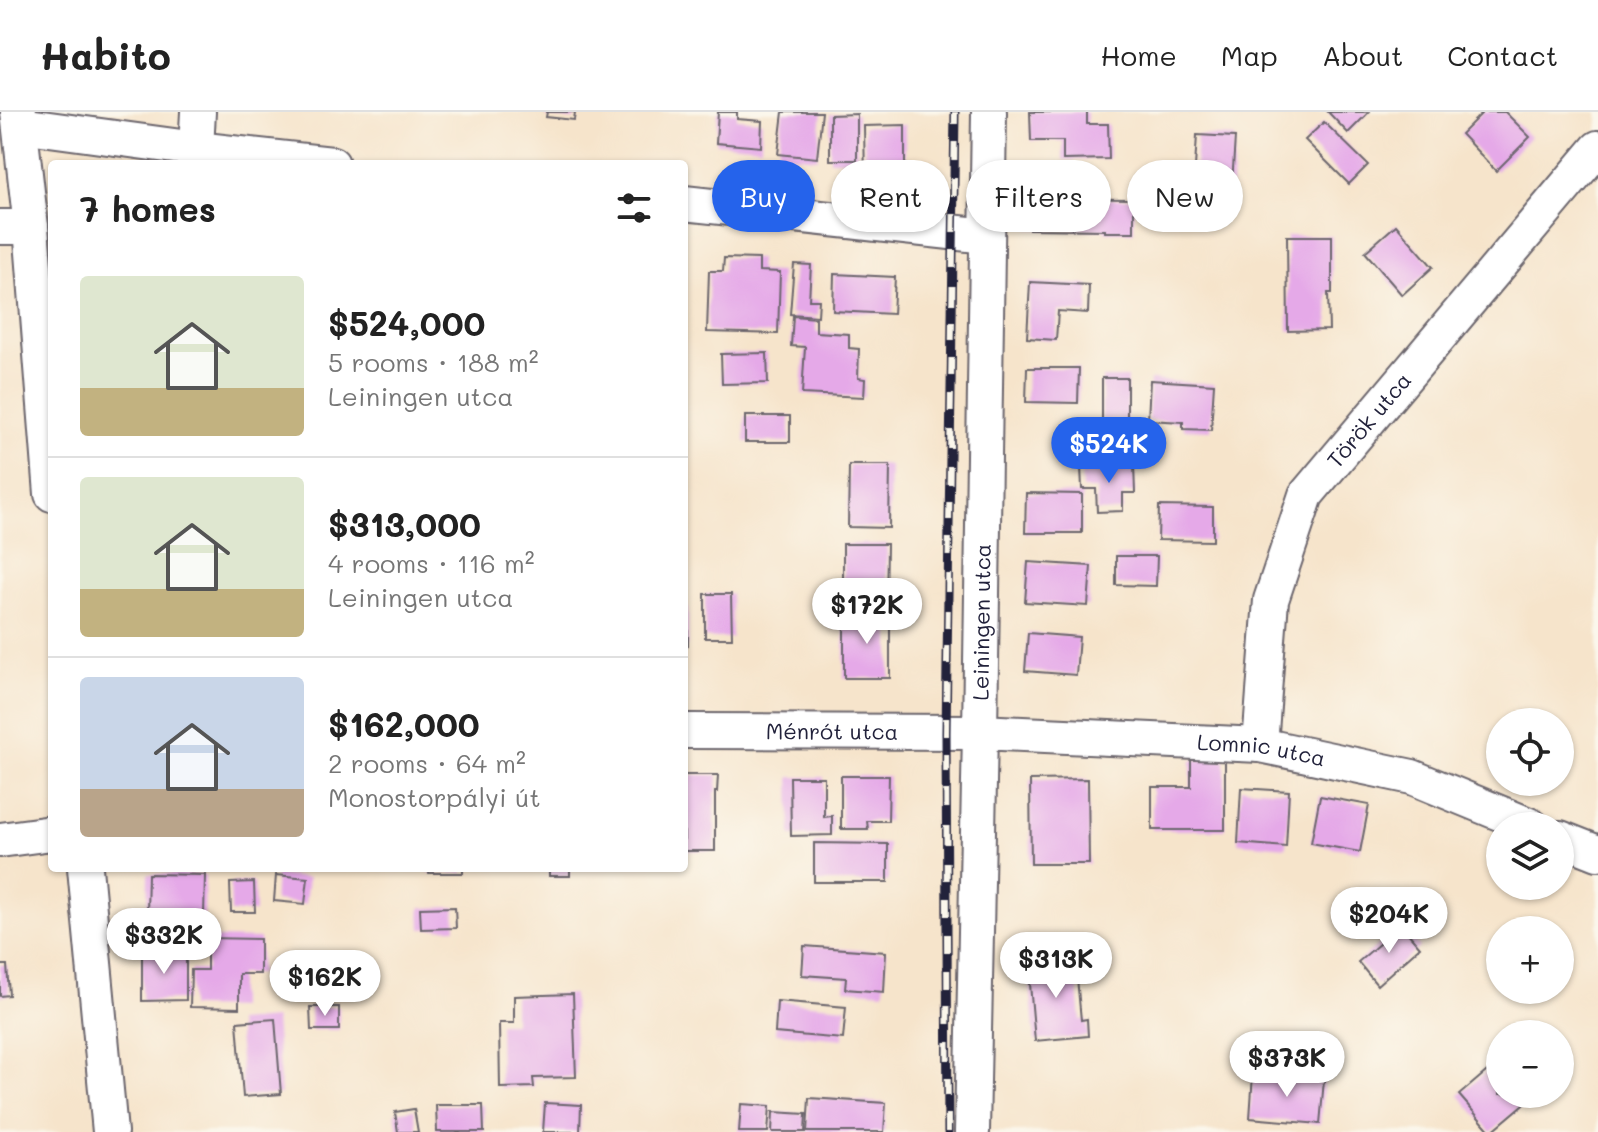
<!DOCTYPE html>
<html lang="en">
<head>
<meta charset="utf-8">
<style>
  :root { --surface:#fff; --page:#f2f2f2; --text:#222; --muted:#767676; --line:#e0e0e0; --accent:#2563eb }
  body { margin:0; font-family:Mali,sans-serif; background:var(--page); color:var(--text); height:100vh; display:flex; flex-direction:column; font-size:30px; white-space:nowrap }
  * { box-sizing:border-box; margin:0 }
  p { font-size:26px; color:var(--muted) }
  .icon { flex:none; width:44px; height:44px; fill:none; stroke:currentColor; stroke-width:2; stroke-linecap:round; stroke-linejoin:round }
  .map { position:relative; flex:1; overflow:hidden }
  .panel { position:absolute; left:48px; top:48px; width:640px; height:712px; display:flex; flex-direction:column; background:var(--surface); border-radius:8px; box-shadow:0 2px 6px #0004 }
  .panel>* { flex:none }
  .banner { position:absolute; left:712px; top:48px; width:760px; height:72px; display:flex; gap:16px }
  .buttons { position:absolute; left:1486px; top:596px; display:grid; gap:16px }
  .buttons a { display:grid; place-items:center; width:88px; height:88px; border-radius:50%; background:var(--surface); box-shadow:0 2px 6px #0004; font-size:40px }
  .price { position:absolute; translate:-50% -68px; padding:0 18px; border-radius:28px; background:#fff; color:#222; font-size:26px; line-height:52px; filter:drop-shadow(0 2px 4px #0008) }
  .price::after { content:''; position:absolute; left:50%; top:48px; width:24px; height:18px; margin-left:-12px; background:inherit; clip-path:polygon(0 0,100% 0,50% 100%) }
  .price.on { background:var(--accent); color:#fff }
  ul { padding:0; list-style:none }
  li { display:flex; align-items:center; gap:24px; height:200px; padding:0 32px }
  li+li { border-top:2px solid var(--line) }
  li span { display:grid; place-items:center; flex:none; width:224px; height:160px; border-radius:8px; color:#555 }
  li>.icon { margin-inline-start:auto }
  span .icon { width:96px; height:96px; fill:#fffc; stroke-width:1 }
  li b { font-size:34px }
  h2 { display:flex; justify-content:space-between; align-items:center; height:96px; padding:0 32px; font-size:34px }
  .tag { padding:0 28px; border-radius:36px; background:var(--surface); box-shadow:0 2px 6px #0004; font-size:28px; line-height:72px }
  .tag.on { background:var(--accent); color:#fff }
  header { display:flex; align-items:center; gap:48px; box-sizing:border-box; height:112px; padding:0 40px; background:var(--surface); border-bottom:2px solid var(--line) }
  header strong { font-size:38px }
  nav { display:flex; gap:44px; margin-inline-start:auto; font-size:28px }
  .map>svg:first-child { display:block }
</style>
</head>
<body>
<header>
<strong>Habito</strong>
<nav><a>Home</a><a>Map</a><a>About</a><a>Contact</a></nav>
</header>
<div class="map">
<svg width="1598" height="1020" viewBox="0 0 1598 1020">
  <rect width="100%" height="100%" fill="#fbf7ec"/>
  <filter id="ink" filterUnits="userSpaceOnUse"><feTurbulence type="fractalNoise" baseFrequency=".0125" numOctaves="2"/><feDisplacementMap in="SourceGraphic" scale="16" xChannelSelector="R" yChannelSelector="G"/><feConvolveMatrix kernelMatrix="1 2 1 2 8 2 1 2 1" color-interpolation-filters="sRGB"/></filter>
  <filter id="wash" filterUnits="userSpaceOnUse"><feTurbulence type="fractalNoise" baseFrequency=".006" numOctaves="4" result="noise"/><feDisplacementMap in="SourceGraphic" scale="32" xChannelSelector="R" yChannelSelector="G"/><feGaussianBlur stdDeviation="1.8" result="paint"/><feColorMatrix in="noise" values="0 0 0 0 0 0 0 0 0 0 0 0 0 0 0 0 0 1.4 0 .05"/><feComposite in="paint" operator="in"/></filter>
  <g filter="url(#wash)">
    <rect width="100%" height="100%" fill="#f6e4cb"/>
    <g id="blocks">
      <g fill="#e5a9e8">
        <polygon points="547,0 575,0 574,8 546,5"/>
        <polygon points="718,0 737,0 737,7 762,9 761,35 716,31"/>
        <polygon points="783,0 822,0 817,46 778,42"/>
        <polygon points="1030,0 1087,0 1087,12 1108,12 1109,47 1063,48 1063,29 1031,29"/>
        <polygon points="1328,0 1369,0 1348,21"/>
        <polygon points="1483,0 1505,0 1530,25 1496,59 1461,22"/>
        <polygon points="857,2 857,48 830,48 830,3"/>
        <polygon points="1324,10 1368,53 1349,72 1305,28"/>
        <polygon points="905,13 905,66 865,67 864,14"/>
        <polygon points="1197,23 1235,25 1232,73 1194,71"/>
        <polygon points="1029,86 1134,87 1134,120 1105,120 1105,118 1029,117"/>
        <polygon points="1396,113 1433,155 1402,183 1365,140"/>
        <polygon points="1287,124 1332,124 1332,181 1328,181 1329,218 1288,219"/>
        <polygon points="724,146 759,147 759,159 780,160 778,222 707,220 709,159 723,159"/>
        <polygon points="794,152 811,153 809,188 819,188 818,204 790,202"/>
        <polygon points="834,162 895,165 893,202 833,199"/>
        <polygon points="1030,170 1089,173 1088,201 1058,199 1056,228 1027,226"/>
        <polygon points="793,204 816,206 816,220 849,222 849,236 859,237 858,266 865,267 864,285 802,282 805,235 791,234"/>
        <polygon points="767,241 768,271 722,272 721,242"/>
        <polygon points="1027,256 1079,256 1078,291 1026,290"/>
        <rect x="1102" y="266" width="25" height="42"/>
        <polygon points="1150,268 1214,272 1211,318 1183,317 1183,310 1148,308"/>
        <rect x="745" y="304" width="45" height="26"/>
        <polygon points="1134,352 1135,381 1123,381 1123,399 1097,400 1096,377 1082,377 1081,354"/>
        <polygon points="849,353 890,353 889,416 848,415"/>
        <polygon points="1026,381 1082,382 1082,421 1025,421"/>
        <polygon points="1159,394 1213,395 1213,429 1158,428"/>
        <polygon points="843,432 887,432 886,500 843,500"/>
        <polygon points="1116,444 1157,444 1156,474 1116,473"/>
        <polygon points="1028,450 1091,454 1088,494 1025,490"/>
        <polygon points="705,482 731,482 732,526 705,526"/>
        <rect x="684" y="494" width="4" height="40"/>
        <polygon points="844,502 890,503 890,566 844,566"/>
        <polygon points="1028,521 1079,525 1076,563 1025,559"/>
        <polygon points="1191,648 1225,648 1225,718 1152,718 1152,675 1191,675"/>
        <polygon points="684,663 718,663 717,680 715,680 715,739 684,739"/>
        <polygon points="841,664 889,664 888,709 867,709 868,717 841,717"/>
        <polygon points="790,665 824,665 824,705 832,704 832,723 791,724"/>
        <polygon points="1088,667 1089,752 1031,752 1030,668"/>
        <polygon points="1241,676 1289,679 1286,735 1238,731"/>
        <polygon points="1320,684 1369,693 1360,740 1311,731"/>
        <polygon points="814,731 888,732 888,770 814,770"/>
        <polygon points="428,756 463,756 463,761 429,761"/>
        <rect x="549" y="756" width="21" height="8"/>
        <polygon points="148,762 205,763 204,804 147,802"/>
        <polygon points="276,763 308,766 305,792 274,789"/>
        <polygon points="254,770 255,800 231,800 230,771"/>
        <polygon points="455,795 456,816 421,817 420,796"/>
        <polygon points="1401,813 1420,835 1377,873 1358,850"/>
        <polygon points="207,826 260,827 260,862 239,862 239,896 190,895 191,858 207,858"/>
        <polygon points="804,834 886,840 884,880 845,877 846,866 802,863"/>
        <polygon points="186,839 186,888 142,889 142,840"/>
        <polygon points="1075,845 1081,908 1087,907 1088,924 1035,929 1028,849"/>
        <polygon points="0,853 7,853 9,883 0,884"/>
        <polygon points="573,882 576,965 533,966 534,975 500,976 499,911 514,911 514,884"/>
        <polygon points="777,889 846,895 843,927 775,921"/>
        <polygon points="310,895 339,895 339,918 311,918"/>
        <polygon points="275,907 281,982 243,985 237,910"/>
        <polygon points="1500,948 1500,982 1536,982 1491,1020 1459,983"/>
        <polygon points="1253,962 1324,968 1320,1012 1250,1006"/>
        <polygon points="809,986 886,991 884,1020 807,1020"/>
        <polygon points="545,991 581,993 580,1020 543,1020"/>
        <polygon points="741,992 770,994 768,1020 739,1020"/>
        <polygon points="436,993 483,993 484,1020 437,1020"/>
        <polygon points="414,997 418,1020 398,1020 395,1000"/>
        <polygon points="773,1000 806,1002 805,1020 772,1020"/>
      </g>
    </g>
  </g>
  <g filter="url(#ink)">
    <use href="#blocks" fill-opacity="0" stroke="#6c666d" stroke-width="2"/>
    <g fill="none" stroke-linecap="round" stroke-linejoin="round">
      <defs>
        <g id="minor">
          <polyline points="18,0 31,115 52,382"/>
          <polyline points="20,13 196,37 332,52"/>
          <polyline points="196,37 198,0"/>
          <polyline points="684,91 987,124"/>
          <polyline points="0,115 31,115"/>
          <path id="s1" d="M684,619L980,620L1260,633L1412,665L1531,714"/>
          <path id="s2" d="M1260,633L1271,488L1306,383L1598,36"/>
          <polyline points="1560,726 1598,741"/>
          <polyline points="0,728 52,721"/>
          <polyline points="85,756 110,1020"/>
          <path id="s3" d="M972,1020L980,620L989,0"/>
        </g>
      </defs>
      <use href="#minor" stroke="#6c666d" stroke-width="38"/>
      <use href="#minor" stroke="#fff" stroke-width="34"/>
      <defs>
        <polyline id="rail" points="948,1020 946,621 955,0"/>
      </defs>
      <use href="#rail" stroke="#22223b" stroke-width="9"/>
      <use href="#rail" stroke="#fbf7ec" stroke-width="6" stroke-dasharray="18" stroke-linecap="butt"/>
    </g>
  </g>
  <g text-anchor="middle" stroke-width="7" stroke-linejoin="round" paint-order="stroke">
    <g font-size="22" fill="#22223b" stroke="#fbf7ec">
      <text dy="8" stroke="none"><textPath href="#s2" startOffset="354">Török utca</textPath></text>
      <text dy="8" stroke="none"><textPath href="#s3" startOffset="510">Leiningen utca</textPath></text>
      <text dy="8" stroke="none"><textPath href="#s1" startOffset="148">Ménrót utca</textPath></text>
      <text dy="8" stroke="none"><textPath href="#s1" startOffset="578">Lomnic utca</textPath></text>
    </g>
  </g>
</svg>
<div class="buttons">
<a><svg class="icon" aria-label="locate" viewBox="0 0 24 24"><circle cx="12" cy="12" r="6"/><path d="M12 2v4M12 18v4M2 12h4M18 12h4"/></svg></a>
<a><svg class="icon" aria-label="layers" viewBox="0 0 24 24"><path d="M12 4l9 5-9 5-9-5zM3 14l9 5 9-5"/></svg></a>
<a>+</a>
<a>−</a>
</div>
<b class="price on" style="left:1109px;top:373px">$524K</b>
<b class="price" style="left:867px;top:534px">$172K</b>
<b class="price" style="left:1389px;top:843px">$204K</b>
<b class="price" style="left:164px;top:864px">$332K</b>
<b class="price" style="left:1056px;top:888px">$313K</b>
<b class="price" style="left:325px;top:906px">$162K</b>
<b class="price" style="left:1287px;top:987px">$373K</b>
<div class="banner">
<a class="tag on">Buy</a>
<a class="tag">Rent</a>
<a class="tag">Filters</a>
<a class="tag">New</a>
</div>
<section class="panel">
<h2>7 homes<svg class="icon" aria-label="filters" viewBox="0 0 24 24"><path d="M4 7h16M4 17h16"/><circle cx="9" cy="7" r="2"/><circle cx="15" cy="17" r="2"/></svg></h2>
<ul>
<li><span style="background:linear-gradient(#dfe7d0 70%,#c2b280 0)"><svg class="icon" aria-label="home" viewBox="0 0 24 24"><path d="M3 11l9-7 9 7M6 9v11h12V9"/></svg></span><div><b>$524,000</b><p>5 rooms · 188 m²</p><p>Leiningen utca</p></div></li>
<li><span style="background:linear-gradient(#dfe7d0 70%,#c2b280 0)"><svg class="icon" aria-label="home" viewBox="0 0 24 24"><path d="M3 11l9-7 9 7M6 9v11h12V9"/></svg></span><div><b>$313,000</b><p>4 rooms · 116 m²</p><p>Leiningen utca</p></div></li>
<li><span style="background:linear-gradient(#c9d6e8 70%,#b9a48a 0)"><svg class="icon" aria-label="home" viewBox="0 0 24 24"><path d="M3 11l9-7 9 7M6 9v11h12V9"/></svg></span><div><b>$162,000</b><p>2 rooms · 64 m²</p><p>Monostorpályi út</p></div></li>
</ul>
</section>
</div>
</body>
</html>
